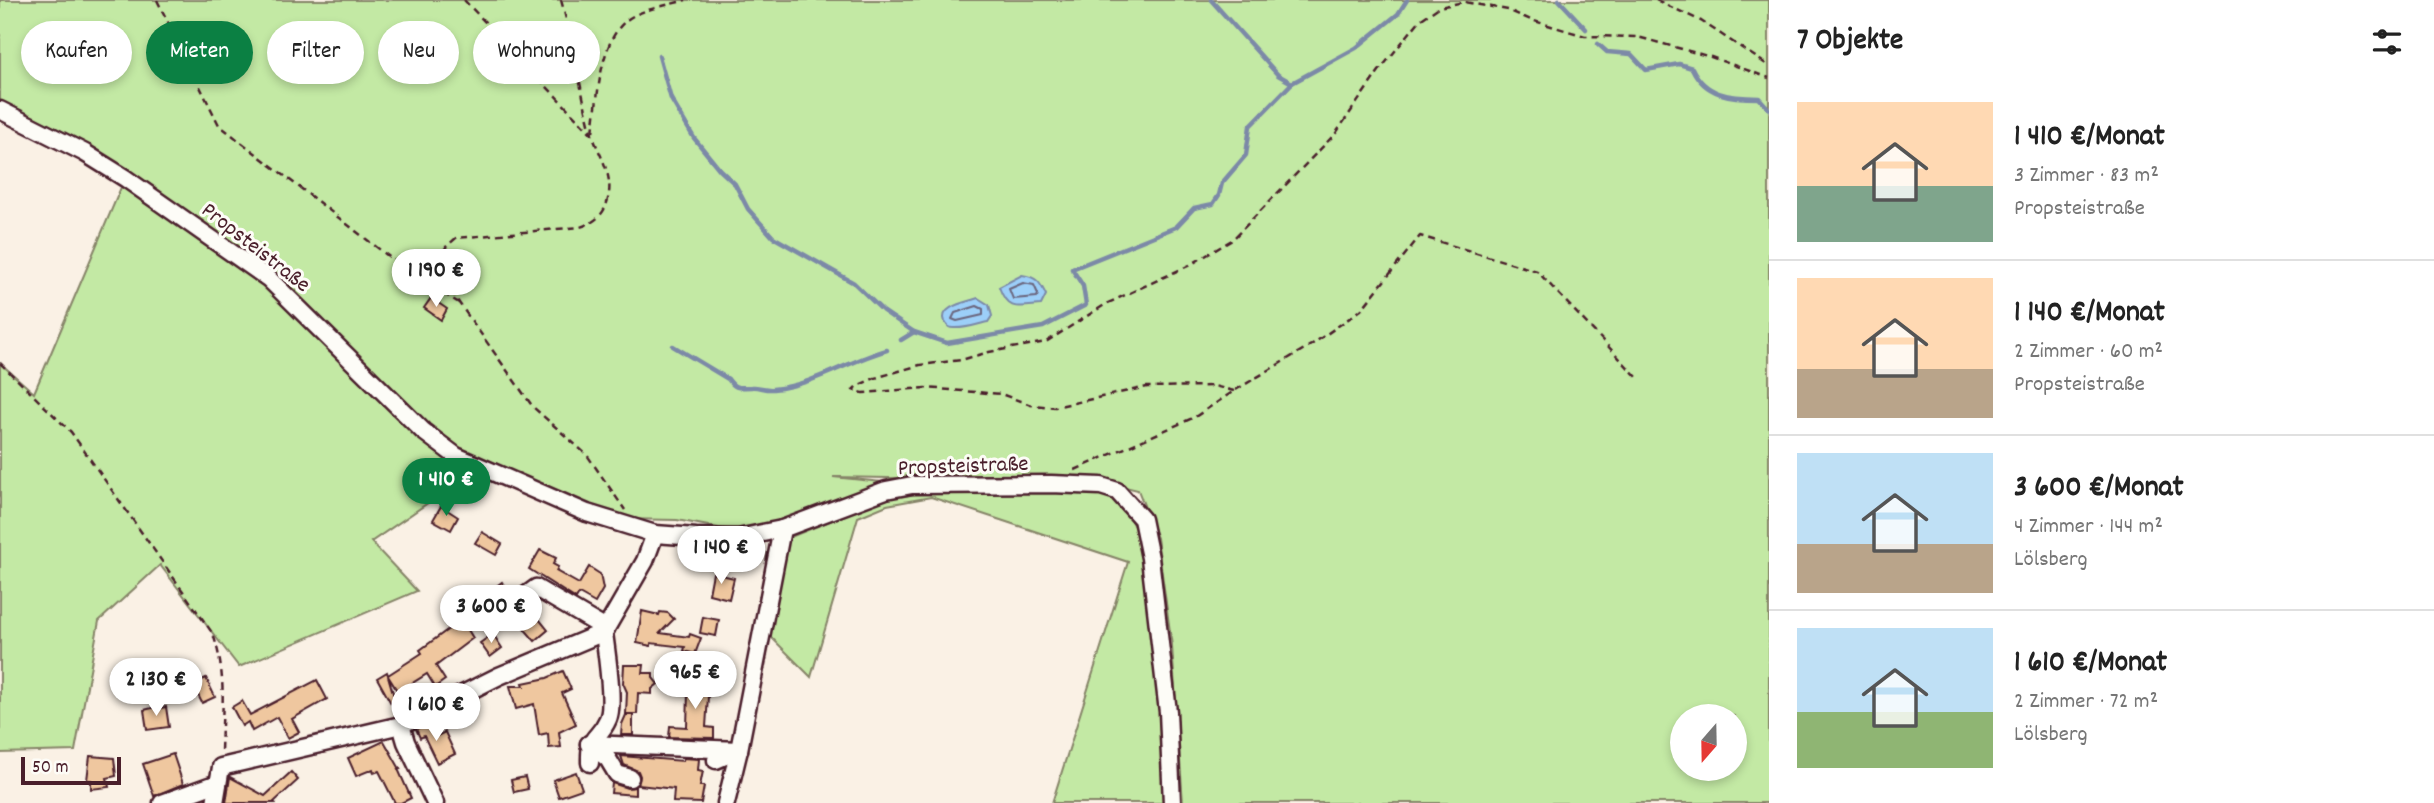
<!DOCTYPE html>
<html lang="de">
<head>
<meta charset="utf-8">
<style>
  :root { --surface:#fff; --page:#f2f2f2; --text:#222; --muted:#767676; --line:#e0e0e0; --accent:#0b8043 }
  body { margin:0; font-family:Dekko,sans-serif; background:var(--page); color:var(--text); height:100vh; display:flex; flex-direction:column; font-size:26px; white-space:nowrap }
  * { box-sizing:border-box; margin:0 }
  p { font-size:23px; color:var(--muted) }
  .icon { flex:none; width:38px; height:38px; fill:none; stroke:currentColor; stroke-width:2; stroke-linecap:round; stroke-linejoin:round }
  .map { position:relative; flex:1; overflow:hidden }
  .details { display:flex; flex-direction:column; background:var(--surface); width:665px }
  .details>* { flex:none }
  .guide { position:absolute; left:21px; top:21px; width:665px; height:63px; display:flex; gap:14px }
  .needle { width:46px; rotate:200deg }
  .tools { position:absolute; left:1670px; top:704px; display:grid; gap:14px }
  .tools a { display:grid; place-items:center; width:77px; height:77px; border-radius:50%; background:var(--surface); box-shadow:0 4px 10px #0003; font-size:35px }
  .scale { position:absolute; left:21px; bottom:18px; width:100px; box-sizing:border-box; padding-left:7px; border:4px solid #4a1f2b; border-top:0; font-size:19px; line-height:24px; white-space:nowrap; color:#4a1f2b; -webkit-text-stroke:5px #fdfcf7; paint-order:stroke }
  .price { position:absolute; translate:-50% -60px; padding:0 16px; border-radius:24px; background:#fff; color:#222; font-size:23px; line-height:46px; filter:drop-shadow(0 2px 4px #0008) }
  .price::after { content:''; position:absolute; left:50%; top:42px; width:21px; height:16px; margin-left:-10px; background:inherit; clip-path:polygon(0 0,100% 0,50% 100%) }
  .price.active { background:var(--accent); color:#fff }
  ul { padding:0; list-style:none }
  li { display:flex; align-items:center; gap:21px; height:175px; padding:0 28px }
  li+li { border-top:2px solid var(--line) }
  li span { display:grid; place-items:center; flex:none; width:196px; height:140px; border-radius:0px; color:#555 }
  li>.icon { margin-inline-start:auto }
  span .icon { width:84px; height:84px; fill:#fffc; stroke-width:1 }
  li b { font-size:30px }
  h2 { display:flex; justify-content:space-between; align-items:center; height:84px; padding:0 28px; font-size:30px }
  .tag { padding:0 24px; border-radius:32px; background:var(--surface); box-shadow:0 4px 10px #0003; font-size:24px; line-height:63px }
  .tag.active { background:var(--accent); color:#fff }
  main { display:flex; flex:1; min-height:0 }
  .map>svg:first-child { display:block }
</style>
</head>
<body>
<main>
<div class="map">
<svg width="1769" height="803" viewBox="0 0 1769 803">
  <rect width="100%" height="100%" fill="#faf1e5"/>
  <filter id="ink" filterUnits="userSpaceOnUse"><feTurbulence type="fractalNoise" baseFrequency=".0143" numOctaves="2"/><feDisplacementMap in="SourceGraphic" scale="14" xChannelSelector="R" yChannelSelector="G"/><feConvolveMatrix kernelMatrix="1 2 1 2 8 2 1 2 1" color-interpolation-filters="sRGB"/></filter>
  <g filter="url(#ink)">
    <g fill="#c3e9a4" stroke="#868468" stroke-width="2" fill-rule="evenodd">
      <path d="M0,0H1769V803H1183L1172,646L1157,538L1138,490L1105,482L833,477L912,485L768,526L724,529L677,520L622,519L477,458L470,474L371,542L417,591L239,667L160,565L99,621L75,751L0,753V363L34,393L125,178L0,110ZM1682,716H1734V768H1682Z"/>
      <polygon points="1039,490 1103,492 1122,503 1150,558 1172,803 1052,803 1128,562 931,497 887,505 858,517 811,677 767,633 788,538 887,498 916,494"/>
    </g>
    <g fill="#9ccff9" stroke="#7b89a7" stroke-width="2">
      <path d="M1022,275C1037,277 1040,282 1046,295L1041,305C1018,307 1008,312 999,287Z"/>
      <path d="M978,298L989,305L992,316L988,322C978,324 965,329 954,328C949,328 948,327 945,322C938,306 968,302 978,298Z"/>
    </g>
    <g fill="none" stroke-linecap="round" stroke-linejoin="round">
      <g stroke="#6b657d" stroke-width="2">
        <polygon points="1023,283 1034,285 1038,294 1037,297 1013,299 1009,289"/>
        <polygon points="977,306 983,309 983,315 957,321 952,319 955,313"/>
      </g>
      <g stroke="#7b89a7" stroke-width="4.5">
        <polyline points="1211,0 1278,75 1292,83"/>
        <polyline points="1559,0 1586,29"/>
        <path d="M1598,44L1607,52L1631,54L1646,70L1679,64L1692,68C1705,96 1731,98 1759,98L1769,109"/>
        <polyline points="659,56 671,99 694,138 720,170 735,184 748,209 773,237 854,283 883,311 914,332"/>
        <polyline points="901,340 914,332 947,343 1043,327 1086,305 1083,286 1072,269 1176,227 1194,208 1213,204 1219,195 1222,183 1246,155 1250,126 1292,83 1356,48 1398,14 1407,0"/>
        <path d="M673,346L728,379C736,390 739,387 751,387C758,386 765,390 773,389C814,385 848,361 887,350"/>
      </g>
    </g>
    <g fill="#efc79f" stroke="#4a1f2b" stroke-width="2">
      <polygon points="431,298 447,309 441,320 424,308"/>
      <polygon points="441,506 458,517 451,530 433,520"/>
      <polygon points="482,532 502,544 496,555 475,543"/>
      <polygon points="540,550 556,558 553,564 558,567 556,571 579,584 589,567 600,574 603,589 595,603 579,594 576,599 529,569"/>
      <polygon points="713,573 734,578 729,599 709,594"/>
      <polygon points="502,582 510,594 505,599 504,604 509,613 502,618 486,594"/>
      <polygon points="465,600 476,616 465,625 473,638 436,666 445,680 435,687 427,674 398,692 388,676 396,703 392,705 377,678 387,672 388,675 422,653 420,650 454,625 447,615"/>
      <polygon points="642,611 659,615 660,612 668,613 674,619 660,633 689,637 690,634 701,638 695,654 684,651 685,647 651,643 651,646 637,643"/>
      <polygon points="535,614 548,630 535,641 521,625"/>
      <polygon points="703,617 719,620 716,636 700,633"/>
      <polygon points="493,634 502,648 490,657 480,643"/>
      <polygon points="624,665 644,665 643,673 653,673 653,678 658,684 652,689 652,694 638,693 637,714 626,714 627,692 623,683"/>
      <polygon points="563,671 571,689 562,693 576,724 559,732 561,747 549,748 548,733 539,735 534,704 516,709 510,686 524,686 523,683 547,678"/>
      <polygon points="206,678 215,697 202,703 193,685"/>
      <polygon points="683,678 709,681 706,727 714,728 714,738 669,737 670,726 687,727 688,693 682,692"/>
      <polygon points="317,680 327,699 292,719 299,732 288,738 277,717 252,731 248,722 242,726 232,707 242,701 250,715"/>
      <polygon points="160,706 160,708 166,707 169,727 147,730 144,710"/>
      <polygon points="626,715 633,715 633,735 621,735 622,724"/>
      <polygon points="430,722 437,736 445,732 455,754 437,763 424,736 420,738 416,729"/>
      <polygon points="384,741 400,769 398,769 411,798 401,803 395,803 379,771 374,773 373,769 356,776 348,758"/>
      <polygon points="173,754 183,784 154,796 143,764"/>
      <polygon points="90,756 114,758 116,776 107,778 109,787 91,789 91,780 87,780"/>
      <polygon points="621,756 683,761 683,758 699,759 698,770 703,771 700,786 704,786 701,803 673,802 674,789 638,785 640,776 638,771 624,765"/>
      <polygon points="291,772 298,780 274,802 275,803 226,803 230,777 265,796"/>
      <polygon points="576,772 582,789 559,797 553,780"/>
      <polygon points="525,777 528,789 514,792 511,780"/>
      <polygon points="612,783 627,788 635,787 635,795 611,793"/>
    </g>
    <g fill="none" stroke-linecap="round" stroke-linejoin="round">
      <defs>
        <g id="minor">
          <polyline points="0,110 85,153 125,178 269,279 423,431 456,456 587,513 655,534 696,537 738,538 782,529 886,490 912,485 1051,484 1101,486 1117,491 1142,519 1150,558 1168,712 1172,803"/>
          <polyline points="514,604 536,588 606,629"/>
          <polyline points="401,725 406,742 435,803"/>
          <polyline points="589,744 739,750 726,803"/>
          <polyline points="589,744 608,759 617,774 630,778"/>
          <polyline points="716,760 739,750 782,529"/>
          <path d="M590,763C589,732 598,742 608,719C615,704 606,651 604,632"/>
          <polyline points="162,803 218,783"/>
          <polyline points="215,803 221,767 401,725 499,676 604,632 645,561 655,534"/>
        </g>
      </defs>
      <use href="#minor" stroke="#4a1f2b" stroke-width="21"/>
      <g stroke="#4a1f2b" stroke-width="2.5" stroke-dasharray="7 5" stroke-linecap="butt">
        <polyline points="157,0 219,125 410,273 459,303"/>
        <polyline points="464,0 592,134"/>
        <path d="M561,0C573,43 580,88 591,131C597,151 612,172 609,193C607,211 598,222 580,227L456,238L446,247L441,257L445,278L459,303L533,407L587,455L625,510"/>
        <polyline points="1656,0 1701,21 1769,66"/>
        <path d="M593,132C598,97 599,34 633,16C649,8 669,5 686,0"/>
        <path d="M0,363L71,432L213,634C227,675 222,710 221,753"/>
        <polyline points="1234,391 1214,386 1147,387 1055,407 1031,405 1001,394 925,388 863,393 853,390 857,386 875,378 920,365 961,360 989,352 1046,342 1106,304 1190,265 1232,240 1336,133 1379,71 1420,20 1439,7 1464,2 1508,10 1531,20 1585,36 1638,37 1711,57 1769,78"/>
        <polyline points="1075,470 1195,417 1234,391 1311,345 1361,310 1420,236 1537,271 1639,379"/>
      </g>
      <use href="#minor" stroke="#fdfcf7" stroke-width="16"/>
    </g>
  </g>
  <g text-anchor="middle" stroke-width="6" stroke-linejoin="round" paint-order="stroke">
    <g font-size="23" fill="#4a1f2b" stroke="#fdfcf7">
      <text transform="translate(257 246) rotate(38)" y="8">Propsteistraße</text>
      <text transform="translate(963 464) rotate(-2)" y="8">Propsteistraße</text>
    </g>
  </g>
</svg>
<div class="tools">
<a><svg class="needle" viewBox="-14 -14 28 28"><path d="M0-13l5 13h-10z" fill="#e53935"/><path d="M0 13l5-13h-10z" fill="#767676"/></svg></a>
</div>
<div class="scale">50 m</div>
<b class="price" style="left:436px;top:309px">1 190 €</b>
<b class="price active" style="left:446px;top:518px">1 410 €</b>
<b class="price" style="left:721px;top:586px">1 140 €</b>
<b class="price" style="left:491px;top:645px">3 600 €</b>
<b class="price" style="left:695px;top:711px">965 €</b>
<b class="price" style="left:156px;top:718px">2 130 €</b>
<b class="price" style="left:436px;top:743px">1 610 €</b>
<div class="guide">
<a class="tag">Kaufen</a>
<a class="tag active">Mieten</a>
<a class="tag">Filter</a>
<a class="tag">Neu</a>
<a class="tag">Wohnung</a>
</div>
</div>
<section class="details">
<h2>7 Objekte<svg class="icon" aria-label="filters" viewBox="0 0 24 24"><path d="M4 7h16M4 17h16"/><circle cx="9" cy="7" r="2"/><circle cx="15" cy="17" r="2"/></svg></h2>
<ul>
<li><span style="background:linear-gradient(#ffd9b3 60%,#7fa58c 0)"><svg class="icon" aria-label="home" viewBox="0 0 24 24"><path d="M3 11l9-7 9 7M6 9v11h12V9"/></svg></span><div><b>1 410 €/Monat</b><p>3 Zimmer · 83 m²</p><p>Propsteistraße</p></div></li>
<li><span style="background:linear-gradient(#ffd9b3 65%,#b9a48a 0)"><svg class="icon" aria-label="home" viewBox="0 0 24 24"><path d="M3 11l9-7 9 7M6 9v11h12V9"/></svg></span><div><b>1 140 €/Monat</b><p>2 Zimmer · 60 m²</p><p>Propsteistraße</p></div></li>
<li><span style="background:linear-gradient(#bfe0f5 65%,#b9a48a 0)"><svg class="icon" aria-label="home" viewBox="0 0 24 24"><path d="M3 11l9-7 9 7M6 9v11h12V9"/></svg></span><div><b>3 600 €/Monat</b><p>4 Zimmer · 144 m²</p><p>Lölsberg</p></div></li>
<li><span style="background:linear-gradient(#bfe0f5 60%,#8fb573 0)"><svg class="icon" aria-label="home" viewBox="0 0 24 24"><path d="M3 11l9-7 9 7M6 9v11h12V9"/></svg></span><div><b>1 610 €/Monat</b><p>2 Zimmer · 72 m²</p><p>Lölsberg</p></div></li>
</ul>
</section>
</main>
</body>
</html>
